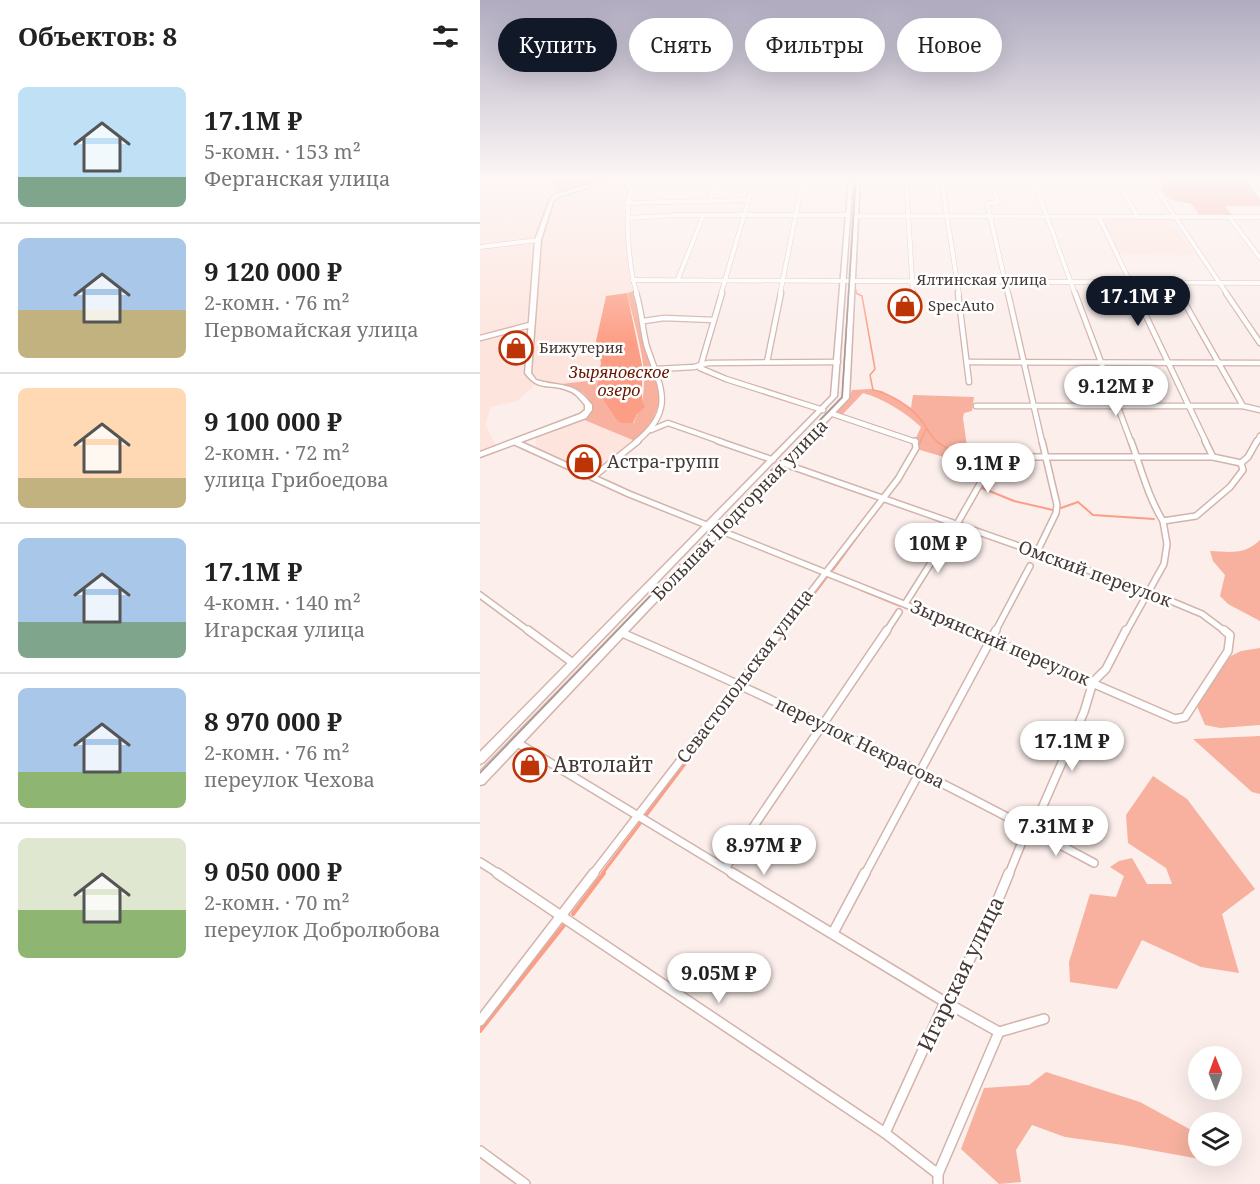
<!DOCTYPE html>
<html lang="ru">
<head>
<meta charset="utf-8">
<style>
  :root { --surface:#fff; --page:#f6f6f6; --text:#222; --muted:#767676; --line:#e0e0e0; --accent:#111827 }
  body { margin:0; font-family:"Noto Serif",serif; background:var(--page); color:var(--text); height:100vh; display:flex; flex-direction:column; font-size:22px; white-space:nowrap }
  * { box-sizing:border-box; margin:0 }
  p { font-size:20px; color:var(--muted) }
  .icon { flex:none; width:33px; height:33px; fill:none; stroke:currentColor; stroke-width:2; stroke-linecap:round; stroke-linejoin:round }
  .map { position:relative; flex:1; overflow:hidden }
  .details { display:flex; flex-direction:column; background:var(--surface); width:480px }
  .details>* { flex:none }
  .top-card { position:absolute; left:18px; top:18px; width:570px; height:54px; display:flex; gap:12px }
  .needle { width:39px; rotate:359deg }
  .controls { position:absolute; left:708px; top:1046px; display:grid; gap:12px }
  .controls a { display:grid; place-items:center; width:54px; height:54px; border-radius:50%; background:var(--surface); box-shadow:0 6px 24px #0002; font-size:30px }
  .price { position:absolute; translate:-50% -51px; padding:0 14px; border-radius:21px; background:#fff; color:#222; font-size:20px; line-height:39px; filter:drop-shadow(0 2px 3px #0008) }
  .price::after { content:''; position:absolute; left:50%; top:36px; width:18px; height:14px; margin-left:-9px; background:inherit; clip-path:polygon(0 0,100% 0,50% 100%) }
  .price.selected { background:var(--accent); color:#fff }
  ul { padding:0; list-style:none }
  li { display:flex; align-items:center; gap:18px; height:150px; padding:0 18px }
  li+li { border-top:2px solid var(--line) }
  li span { display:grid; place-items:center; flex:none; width:168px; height:120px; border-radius:9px; color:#555 }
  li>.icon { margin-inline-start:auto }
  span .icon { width:72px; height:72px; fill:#fffc; stroke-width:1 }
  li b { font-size:26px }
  h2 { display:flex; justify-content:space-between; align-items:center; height:72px; padding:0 18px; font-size:26px }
  .pill { padding:0 21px; border-radius:27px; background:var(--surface); box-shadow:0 6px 24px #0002; font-size:21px; line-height:54px }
  .pill.selected { background:var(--accent); color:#fff }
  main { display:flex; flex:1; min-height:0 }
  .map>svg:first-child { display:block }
</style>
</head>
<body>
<main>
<section class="details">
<h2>Объектов: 8<svg class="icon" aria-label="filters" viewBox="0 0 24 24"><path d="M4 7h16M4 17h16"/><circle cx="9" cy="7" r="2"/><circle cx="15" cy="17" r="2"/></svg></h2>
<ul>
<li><span style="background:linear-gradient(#bfe0f5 75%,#7fa58c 0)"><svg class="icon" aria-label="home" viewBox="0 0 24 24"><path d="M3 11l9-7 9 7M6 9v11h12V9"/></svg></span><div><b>17.1M ₽</b><p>5-комн. · 153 m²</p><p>Ферганская улица</p></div></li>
<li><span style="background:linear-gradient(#a9c7e8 60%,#c2b280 0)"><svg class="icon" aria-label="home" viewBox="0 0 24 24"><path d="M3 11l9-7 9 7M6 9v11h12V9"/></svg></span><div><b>9 120 000 ₽</b><p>2-комн. · 76 m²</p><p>Первомайская улица</p></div></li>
<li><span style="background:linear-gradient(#ffd9b3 75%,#c2b280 0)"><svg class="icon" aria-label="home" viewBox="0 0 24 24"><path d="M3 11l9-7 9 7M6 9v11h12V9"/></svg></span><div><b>9 100 000 ₽</b><p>2-комн. · 72 m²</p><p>улица Грибоедова</p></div></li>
<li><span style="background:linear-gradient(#a9c7e8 70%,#7fa58c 0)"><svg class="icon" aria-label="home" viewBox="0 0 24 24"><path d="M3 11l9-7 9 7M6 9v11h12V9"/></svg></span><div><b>17.1M ₽</b><p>4-комн. · 140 m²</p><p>Игарская улица</p></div></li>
<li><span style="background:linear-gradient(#a9c7e8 70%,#8fb573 0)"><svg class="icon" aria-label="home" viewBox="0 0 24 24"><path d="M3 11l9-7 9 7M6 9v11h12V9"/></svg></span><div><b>8 970 000 ₽</b><p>2-комн. · 76 m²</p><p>переулок Чехова</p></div></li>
<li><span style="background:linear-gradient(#dfe7d0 60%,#8fb573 0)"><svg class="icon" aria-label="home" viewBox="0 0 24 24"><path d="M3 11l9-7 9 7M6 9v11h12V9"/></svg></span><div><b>9 050 000 ₽</b><p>2-комн. · 70 m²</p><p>переулок Добролюбова</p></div></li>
</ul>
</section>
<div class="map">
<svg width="780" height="1184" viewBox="0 0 780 1184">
  <rect width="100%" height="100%" fill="#fbeeeb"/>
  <g fill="#fde5de">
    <polygon points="0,178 67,178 82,192 73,196 68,202 56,240 46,324 0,337"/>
    <polygon points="141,178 149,191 145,203 146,247 149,279 153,291 126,296 116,341 121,363 117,380 81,384 64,382 54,376 51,362 60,239 73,202 83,194"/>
    <polygon points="623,219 690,219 715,255 638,254"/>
    <polygon points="46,327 45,373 54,386 37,401 11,407 5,425 17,447 0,453 0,340"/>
    <polygon points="102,419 155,441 113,474 56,450 56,436"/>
  </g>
  <g fill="#f7b19e">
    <polygon points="67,178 132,178 82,192"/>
    <polygon points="680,178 764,178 780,200 780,206 745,206 753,217 720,217 712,204 691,200 681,191 683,183"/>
    <path d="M153,291L161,321L164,346L175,369L180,401L169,430L155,441L102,419L112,411C112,394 95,386 81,384L117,380L116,390L135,418L154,423C156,415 161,408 162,401C170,369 154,324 147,293Z"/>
    <path d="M391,389L402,391L431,408L433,395L494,397L492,411L484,413L483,418L488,454L484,463L437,449L436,438L441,427C425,412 404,399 383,393L362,415L356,413L369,398L372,390Z"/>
    <path d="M780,540V621L748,604L740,596L745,575L733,561L730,551C750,552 765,555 780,540Z"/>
    <polygon points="780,648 780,725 740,728 725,725 717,706 749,657 761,651"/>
    <polygon points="780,736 780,794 772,792 713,739"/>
    <polygon points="673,776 707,799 775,889 742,914 759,973 721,967 662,940 637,989 590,982 589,962 610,894 636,897 644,876 630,867 639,861 652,858 667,884 692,884 686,868 648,843 646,815"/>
    <polygon points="566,1072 660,1102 713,1131 718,1144 718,1155 723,1155 725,1160 643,1145 585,1137 552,1125 536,1150 541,1182 519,1184 481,1149 504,1088 549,1085"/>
  </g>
  <polygon fill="#fc9e85" points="147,293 162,365 162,401 165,407 157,414 153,423 141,423 135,418 116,390 121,363 116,341 126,296"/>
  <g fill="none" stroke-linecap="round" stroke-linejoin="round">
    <g stroke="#fc9e85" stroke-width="1.5">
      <path d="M376,290V293L382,296L395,369L390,375L393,390C411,394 430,406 441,420C448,428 449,436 458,442"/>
      <polyline points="440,442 446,429"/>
    </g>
    <g stroke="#fc9e85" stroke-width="2">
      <polyline points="456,441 468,449"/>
      <polyline points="438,446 441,441"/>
      <polyline points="477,457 503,473"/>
      <polyline points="509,477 502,488 534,501 573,510"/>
      <polyline points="581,508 598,502 613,515 674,519"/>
      <polyline points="683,518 693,517"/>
      <polyline points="459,521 542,550"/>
      <polyline points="353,570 394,514"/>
      <polyline points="381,590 420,606"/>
      <polyline points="424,607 463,623"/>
      <polyline points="305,632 348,576"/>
    </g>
    <polyline stroke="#fc9e85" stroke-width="3" points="122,874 306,630"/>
    <g stroke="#fc9e85" stroke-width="4">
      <polyline points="93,914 124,873"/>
      <polyline points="0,1031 85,924"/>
    </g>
    <defs>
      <g id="street-far4">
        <path d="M143,178L151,190C144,214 149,270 157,294"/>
        <polyline points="426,178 433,294"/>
        <polyline points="461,178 479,294"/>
        <polyline points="511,178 518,203 507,203 528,294"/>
        <polyline points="553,178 595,294"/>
        <polyline points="635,178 658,217"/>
        <polyline points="669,178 747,294"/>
        <polyline points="768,178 780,196"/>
        <polyline points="770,181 780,181"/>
        <polyline points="230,200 238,178"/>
        <polyline points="147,203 269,200"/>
        <polyline points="376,216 780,217"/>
        <polyline points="619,217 656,294"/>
        <polyline points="148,218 198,215 368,215"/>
        <polyline points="750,218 780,258"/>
        <polyline points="0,247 58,240"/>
        <polyline points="198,279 223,216"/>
        <polyline points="152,280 780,283"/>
        <polyline points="692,281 699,294"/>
        <polyline points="241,294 275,178"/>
        <polyline points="300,294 323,178"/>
      </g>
      <g id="street-far3">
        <polyline points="242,293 220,368 246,379 343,410"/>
        <polyline points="433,293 434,302"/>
        <polyline points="478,293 489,382"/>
        <polyline points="528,293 562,442"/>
        <polyline points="595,293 651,442"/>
        <polyline points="655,293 726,442"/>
        <polyline points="699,293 763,406"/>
        <polyline points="746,293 780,343"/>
        <polyline points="164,321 184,318 234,320"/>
        <polyline points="0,338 50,325"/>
        <polyline points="287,362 301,293"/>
        <polyline points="488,362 780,363"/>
        <polyline points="177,369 214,367 228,363 358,362"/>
        <polyline points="496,406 763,406 780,410"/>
        <polyline points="353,414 436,442"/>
        <polyline points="171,430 188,423 242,442"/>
        <path d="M156,442C196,410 181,388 167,347C162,330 162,310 156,293"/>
        <polyline points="777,442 780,436"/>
      </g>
      <g id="street-far2">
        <polyline points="238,441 293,460"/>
        <path d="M651,441C661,468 668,497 683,521"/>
        <polyline points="725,441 733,457"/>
        <polyline points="35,442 149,494 494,632"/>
        <polyline points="305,464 667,591 722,614 746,632"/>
        <polyline points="113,477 158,441"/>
        <polyline points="477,524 505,475 504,457 733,457 761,463"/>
        <polyline points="557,552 576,513 577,505 562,441"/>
        <polyline points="0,595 50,632"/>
        <polyline points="425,604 471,531"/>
        <polyline points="300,632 418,479 436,448 435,441"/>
        <polyline points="406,632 419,612"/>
        <polyline points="515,632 550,566"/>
        <polyline points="646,632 684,564 687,544 683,521 716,516 750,487 763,470 761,463 768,457 777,441"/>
      </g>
      <g id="street-far1">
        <polyline points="48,630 93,663"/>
        <polyline points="490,630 695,719 705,717 748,651 750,635 744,630"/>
        <path d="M142,633C303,702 460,780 614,863"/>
        <polyline points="36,742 254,874"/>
        <polyline points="0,862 19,874"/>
        <polyline points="246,867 407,630"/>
        <polyline points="113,874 301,630"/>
        <polyline points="385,874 516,630"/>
        <polyline points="529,874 544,837 559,815 604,712 613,682 626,669 646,630"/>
      </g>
      <g id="street">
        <polyline points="17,873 405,1133 458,1174"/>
        <polyline points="252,873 465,1002 519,1032"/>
        <polyline points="353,933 385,873"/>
        <polyline points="0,1021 114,873"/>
        <polyline points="405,1133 465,1002 474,991 512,914 529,873"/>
        <polyline points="0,1151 45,1184"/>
        <polyline points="458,1184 458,1174 519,1032 564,1019"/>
      </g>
      <g id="secondary">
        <path d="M133,178H138L77,197L73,202L61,240L51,373L56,380C83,388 93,380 112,405V410L106,418L0,457V452L100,414L105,410V405C100,399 95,392 87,390C69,383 59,392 45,373L55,240L69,202L73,195Z"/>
        <polygon points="369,178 373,178 357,396 4,762 0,764 0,752 351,396"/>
        <polygon points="376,178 380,178 369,398 4,784 0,785 0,772 363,398"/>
      </g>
    </defs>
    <use href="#street-far4" stroke="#d3b3ab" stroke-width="5"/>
    <use href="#street-far3" stroke="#d3b3ab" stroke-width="7"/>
    <use href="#street-far2" stroke="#d3b3ab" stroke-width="8"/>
    <use href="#street-far1" stroke="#d3b3ab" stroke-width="10"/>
    <use href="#street" stroke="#d3b3ab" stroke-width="12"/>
    <use href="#secondary" stroke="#d3b3ab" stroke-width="3"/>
    <use href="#street-far4" stroke="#fff" stroke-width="4"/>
    <use href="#street-far3" stroke="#fff" stroke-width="4.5"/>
    <use href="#street-far2" stroke="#fff" stroke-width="5"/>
    <use href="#street-far1" stroke="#fff" stroke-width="7"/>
    <use href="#street" stroke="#fff" stroke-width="9"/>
    <use href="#secondary" fill="#fff" fill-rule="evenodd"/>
    <polyline stroke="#a49793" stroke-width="1.5" points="0,773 362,397 376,178"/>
  </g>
  <linearGradient id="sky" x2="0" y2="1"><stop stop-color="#b0abc0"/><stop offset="0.52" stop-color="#fdf7f6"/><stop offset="1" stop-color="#fdf7f6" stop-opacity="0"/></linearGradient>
  <rect width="780" height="343" fill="url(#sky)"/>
  <defs>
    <symbol id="shop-ring" viewBox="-11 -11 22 22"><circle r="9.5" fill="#fff" stroke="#bd3407" stroke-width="1.5"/><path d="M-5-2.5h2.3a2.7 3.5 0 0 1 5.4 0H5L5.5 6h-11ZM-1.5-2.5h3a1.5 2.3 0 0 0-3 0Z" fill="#bd3407"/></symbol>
  </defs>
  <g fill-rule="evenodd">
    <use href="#shop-ring" x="406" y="287" width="38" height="38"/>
    <use href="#shop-ring" x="17" y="329" width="38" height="38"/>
    <use href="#shop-ring" x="85" y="443" width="38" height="38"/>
    <use href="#shop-ring" x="31" y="746" width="38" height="38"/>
  </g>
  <g text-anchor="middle" stroke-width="5" stroke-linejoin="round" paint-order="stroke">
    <g font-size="15" fill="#463935" stroke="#fff">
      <text x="502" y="285">Ялтинская улица</text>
    </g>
    <g font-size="15" fill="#463935" stroke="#fff" text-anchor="start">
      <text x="448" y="311">SpecAuto</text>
      <text x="59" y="353">Бижутерия</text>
    </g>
    <g font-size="16" font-style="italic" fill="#691700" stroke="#fff">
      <text x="139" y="378">Зыряновское<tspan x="139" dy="18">озеро</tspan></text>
    </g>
    <g font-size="18" fill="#463935" stroke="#fff" text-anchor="start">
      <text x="127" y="468">Астра-групп</text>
    </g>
    <g font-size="18" fill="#463935" stroke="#fff">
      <text transform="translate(260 510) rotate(-46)" y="6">Большая Подгорная улица</text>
      <text transform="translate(615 574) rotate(20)" y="6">Омский переулок</text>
      <text transform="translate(520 643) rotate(23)" y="6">Зырянский переулок</text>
      <text transform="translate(265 676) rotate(-53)" y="6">Севастопольская улица</text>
      <text transform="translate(380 743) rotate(26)" y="6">переулок Некрасова</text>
    </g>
    <g font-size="21" fill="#463935" stroke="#fff" text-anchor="start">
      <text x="73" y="772">Автолайт</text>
    </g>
    <g font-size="21" fill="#463935" stroke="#fff">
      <text transform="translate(481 974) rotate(-64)" y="7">Игарская улица</text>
    </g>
  </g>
</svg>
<div class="controls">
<a><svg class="needle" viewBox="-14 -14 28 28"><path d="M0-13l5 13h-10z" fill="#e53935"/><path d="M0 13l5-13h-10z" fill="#767676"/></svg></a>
<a><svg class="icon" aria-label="layers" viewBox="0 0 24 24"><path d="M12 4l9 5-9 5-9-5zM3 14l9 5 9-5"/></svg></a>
</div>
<b class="price selected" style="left:658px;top:327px">17.1M ₽</b>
<b class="price" style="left:636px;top:417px">9.12M ₽</b>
<b class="price" style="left:508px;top:494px">9.1M ₽</b>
<b class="price" style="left:458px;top:574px">10M ₽</b>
<b class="price" style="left:592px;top:772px">17.1M ₽</b>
<b class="price" style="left:576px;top:857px">7.31M ₽</b>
<b class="price" style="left:284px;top:876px">8.97M ₽</b>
<b class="price" style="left:239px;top:1004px">9.05M ₽</b>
<div class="top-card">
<a class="pill selected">Купить</a>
<a class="pill">Снять</a>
<a class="pill">Фильтры</a>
<a class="pill">Новое</a>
</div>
</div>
</main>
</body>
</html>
